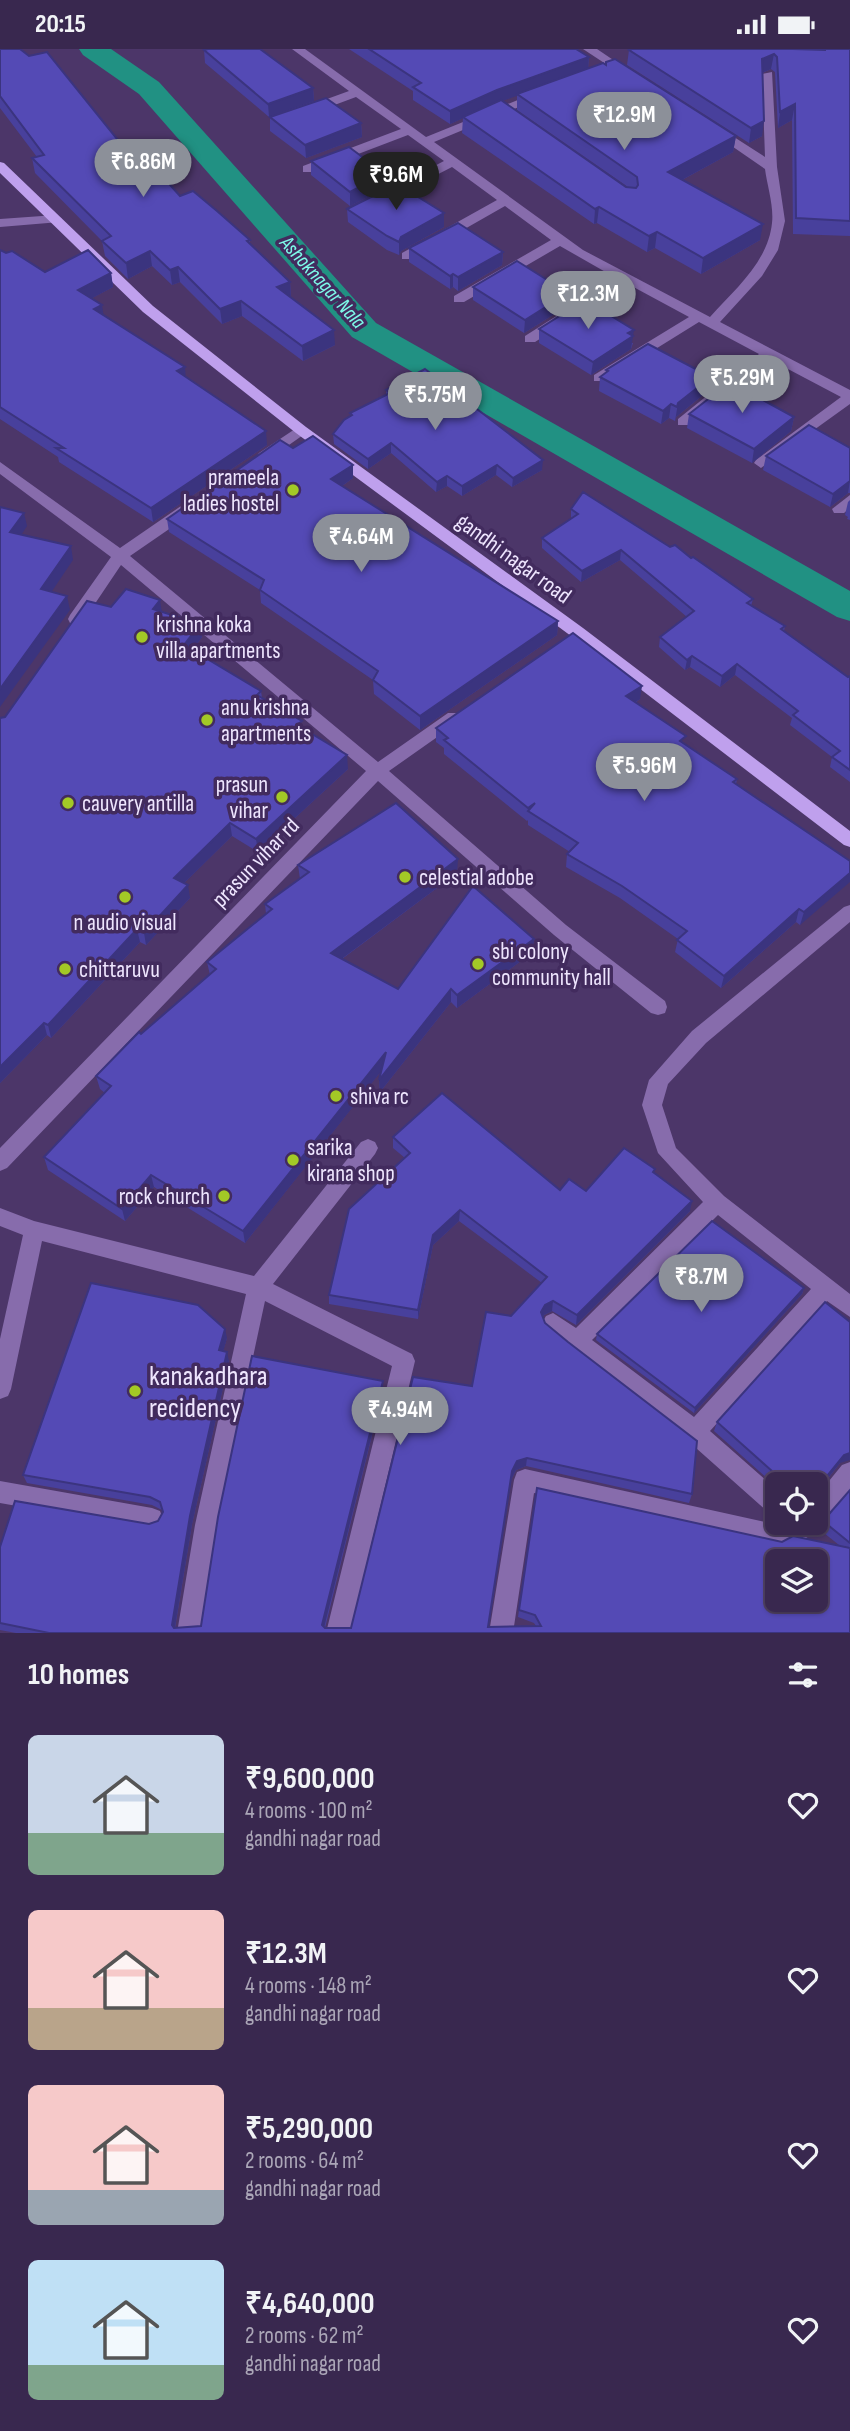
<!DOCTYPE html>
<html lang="en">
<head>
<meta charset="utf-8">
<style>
  :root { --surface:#39284f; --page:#403056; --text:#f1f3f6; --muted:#aba6b7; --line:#534466; --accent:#8c9099 }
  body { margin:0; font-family:"Sofia Sans Condensed",sans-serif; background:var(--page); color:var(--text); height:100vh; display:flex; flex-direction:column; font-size:26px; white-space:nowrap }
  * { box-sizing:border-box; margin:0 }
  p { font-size:23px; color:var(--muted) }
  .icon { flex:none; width:38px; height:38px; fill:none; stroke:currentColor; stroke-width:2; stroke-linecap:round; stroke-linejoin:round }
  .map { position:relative; height:1584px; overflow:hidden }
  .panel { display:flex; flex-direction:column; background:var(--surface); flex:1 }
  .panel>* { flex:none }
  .controls { position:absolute; left:765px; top:1423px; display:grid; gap:14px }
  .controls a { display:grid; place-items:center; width:63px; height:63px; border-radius:10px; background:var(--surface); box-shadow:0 2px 5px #0004,0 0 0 2px var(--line); font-size:35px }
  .price { position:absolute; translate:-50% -60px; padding:0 16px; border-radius:24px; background:var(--accent); color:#fff; font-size:23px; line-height:46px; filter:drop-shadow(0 2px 4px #0008) }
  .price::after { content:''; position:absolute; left:50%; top:42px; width:21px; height:16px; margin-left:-10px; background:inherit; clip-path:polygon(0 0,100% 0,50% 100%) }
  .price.on { background:#222; color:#fff }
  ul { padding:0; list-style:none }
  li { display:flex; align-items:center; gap:21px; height:175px; padding:0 28px }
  li span { display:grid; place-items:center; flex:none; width:196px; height:140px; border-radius:10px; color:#555 }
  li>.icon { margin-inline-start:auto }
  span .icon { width:84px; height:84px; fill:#fffc; stroke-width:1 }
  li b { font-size:30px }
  h2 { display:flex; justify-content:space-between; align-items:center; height:84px; padding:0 28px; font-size:30px }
  .status { display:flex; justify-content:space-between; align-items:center; height:49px; padding:0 35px; background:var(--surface); direction:ltr }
  .status svg { height:19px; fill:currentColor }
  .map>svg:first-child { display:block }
</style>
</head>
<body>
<div class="status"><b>20:15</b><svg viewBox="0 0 49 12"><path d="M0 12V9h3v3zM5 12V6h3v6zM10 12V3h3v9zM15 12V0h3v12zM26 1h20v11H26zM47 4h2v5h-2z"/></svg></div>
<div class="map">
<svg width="850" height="1584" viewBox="0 0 850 1584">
  <rect width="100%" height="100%" fill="#4c3669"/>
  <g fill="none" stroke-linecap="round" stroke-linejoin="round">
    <polygon fill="#219183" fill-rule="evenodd" points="79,0 111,0 159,33 376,274 850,542 850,572 837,568 352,288 139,45 83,6"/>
    <g fill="#876cac" fill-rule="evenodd">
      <path d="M292,0H305L426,88L535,44H543V48L434,93L583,201L710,268C735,240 768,213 772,174C774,157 767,136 765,120L710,82L720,79L765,108L762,25L772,23L777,118L785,172L778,201L762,227L720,273L850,341V355L761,419L754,414L756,411L841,348L769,310L688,376H678V370L759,305L699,273L604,332H594V326L689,268L626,234L535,293H525V287L616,229L560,197L464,253H454V247L551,191L505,157L412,210H402V204L497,151L452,118L386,152H378V146L444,112L408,86L311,123H303V117L401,80L356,48L313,64H305V58L349,42Z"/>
      <polygon points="583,0 597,0 634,25 624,27"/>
      <polygon points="56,166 62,170 60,173 0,178 0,170"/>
      <polygon points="301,376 308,381 306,384 269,410 259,410 257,407 259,404"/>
      <polygon points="0,413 120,499 181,457 191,457 193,461 191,465 130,507 378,713 448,664 460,664 462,668 460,672 389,722 566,876 665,952 667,958 665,964 658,966 651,964 554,886 378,732 7,1119 0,1122 0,1099 366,722 121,516 82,574 70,574 68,570 70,566 111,508 0,425"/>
      <polygon points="850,446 850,459 844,464 834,464 832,460"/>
      <path d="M850,856V873L706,994L668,1035L662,1056L676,1099L724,1147L850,1245V1268L827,1252L710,1382L777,1441V1467L769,1464L687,1391L568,1300L546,1281L542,1274L546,1267L553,1264L576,1279L703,1153L658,1104L642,1056L649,1031L692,982L844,858ZM718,1166L811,1240L694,1368L592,1291Z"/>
      <polygon points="368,1090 375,1093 378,1099 375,1105 273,1235 412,1305 415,1312 350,1584 326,1584 392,1317 265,1252 217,1476 201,1584 177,1584 195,1476 246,1245 42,1192 11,1340 8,1347 0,1350 0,1290 23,1186 0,1177 0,1159 34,1172 254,1227 361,1093"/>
      <path d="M850,1413V1441L824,1473C815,1477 814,1486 804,1490L789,1482L786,1474H816V1448L842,1416Z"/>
      <polygon points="525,1420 779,1476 787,1479 790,1487 787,1495 779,1498 534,1444 513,1584 489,1584 514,1431 517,1423"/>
      <polygon points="0,1432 152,1459 160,1462 163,1470 160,1478 152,1481 0,1454"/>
    </g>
    <polygon fill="#bfa0ed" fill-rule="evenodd" points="0,113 4,114 153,257 306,378 583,579 850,782 850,798 844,796 571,587 296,384 143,263 0,124"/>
  </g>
  <g fill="#48409c" fill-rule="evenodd">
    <polygon points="0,0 134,111 180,147 250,191 250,195 290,233 291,249 335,296 303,312 242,267 222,275 180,233 172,236 152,217 128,230 105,207 102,192 35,124 32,109 37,108 0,59"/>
    <path d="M349,0H576L589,8L588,19L736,87L733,103L682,131L760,191L701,225L655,199L647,203L597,174L594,175L462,84L463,69L450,75L413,51V42ZM517,46V61L628,138H626L502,52Z"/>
    <polygon points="819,0 850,0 850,187 793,185 792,71 778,79 775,23 771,20 762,24 762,87 749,94 627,16 629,1 819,1"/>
    <polygon points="204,1 313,39 314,52 269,68 205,14"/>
    <polygon points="270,68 361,74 362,88 306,109 270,82"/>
    <polygon points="311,112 385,125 385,139 350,157 311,126"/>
    <polygon points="347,160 444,164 444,178 401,202 399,206 387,201 348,173"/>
    <polygon points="409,199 503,203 502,216 458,242 453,238 450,240 409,213"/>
    <polygon points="0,201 45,223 111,224 113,238 92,249 104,266 186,328 267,396 153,473 59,413 58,408 0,370"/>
    <polygon points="473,238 567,257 524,284 473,251"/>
    <polygon points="539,280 633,294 631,300 591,326 539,294"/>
    <polygon points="606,321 711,328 709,341 676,368 675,372 669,369 661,375 599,342 600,328 606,324"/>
    <polygon points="386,341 542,421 512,438 496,426 462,447 447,437 436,443 391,404 368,420 334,395 333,385 350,367 350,364 386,347"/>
    <polygon points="689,365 794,368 791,382 752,414 687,379"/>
    <polygon points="293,399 353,429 342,437 558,572 557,586 420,681 374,645 373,631 261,554 260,541 169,483 167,470"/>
    <polygon points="850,399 850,444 848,444 830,458 763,421 766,407"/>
    <polygon points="850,451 850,471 847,470 848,468 845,466 848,453"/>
    <polygon points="571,460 670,498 691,509 753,550 751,557 785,577 784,582 848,628 850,627 850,733 830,718 832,708 790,676 792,669 735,626 720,638 690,618 685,621 659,598 660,588 687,568 620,511 581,533 542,499 542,489 571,470"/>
    <polygon points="111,558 162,563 200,575 202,588 192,601 261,642 262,649 302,679 348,720 258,803 232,787 184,834 190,849 146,896 140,893 51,989 47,986 0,1034 0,669 5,668"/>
    <polygon points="640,650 635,654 685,695 737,730 736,735 850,812 800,876 796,873 721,939 675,903 678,890 620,849 566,818 567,805 570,803 528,776 528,771 527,772 444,705 444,699 436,693 436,679"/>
    <polygon points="298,816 457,824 342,910 398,940 533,903 457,959 451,953 380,1043 379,1031 381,1022 245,1194 154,1138 125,1172 48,1121 44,1108 105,1044 100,1040 96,1027 141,985 210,926 207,913 266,865 265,855 300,830"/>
    <polygon points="393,1088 560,1141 586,1142 654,1124 690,1162 576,1276 552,1262 544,1266 543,1268 545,1274 692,1445 689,1454 526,1417 516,1421 511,1431 488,1578 536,1577 534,1574 518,1568 537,1439 782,1493 839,1496 819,1480 823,1472 850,1441 850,1584 16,1584 0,1581 0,1498 149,1475 158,1472 163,1463 162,1461 152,1456 27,1434 23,1426 227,1289 223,1302 229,1312 192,1475 175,1579 201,1577 383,1341 325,1579 351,1579 472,1337 511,1267 542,1234 459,1172 433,1196 418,1270 329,1255 329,1246 405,1109 393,1099"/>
    <polygon points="804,1239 802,1245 694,1364 596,1291 597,1285"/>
    <polygon points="717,1373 840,1414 818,1442 817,1463 816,1467 816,1435 777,1435 777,1438 714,1382"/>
  </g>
  <g fill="#3b347f">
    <polygon points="774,5 771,20 759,25 762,10"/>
    <polygon points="589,8 588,21 497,54 450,75 450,62 497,41"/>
    <polygon points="313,39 314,52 269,68 268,55"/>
    <polygon points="795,55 792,71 778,79 780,63"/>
    <polygon points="764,72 762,87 749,94 751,79"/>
    <polygon points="361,74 362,88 306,109 305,96"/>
    <polygon points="736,87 733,103 667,139 668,123"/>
    <polygon points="385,125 385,139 350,157 350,143"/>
    <polygon points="599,158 597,174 594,175 595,160"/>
    <polygon points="444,164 444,178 401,202 399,206 399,193 401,188"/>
    <polygon points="763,175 760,191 701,225 703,209"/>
    <polygon points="657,183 655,199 647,203 649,187"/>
    <polygon points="150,202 152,217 128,230 126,214"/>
    <polygon points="503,203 502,216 458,242 458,228"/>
    <polygon points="178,218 180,233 172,236 170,221"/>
    <polygon points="111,224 113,238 81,255 78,241"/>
    <polygon points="453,225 453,238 450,240 450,227"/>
    <polygon points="290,233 291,249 277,238"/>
    <polygon points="568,244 567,257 524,284 525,271"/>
    <polygon points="241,252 242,267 222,275 220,260"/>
    <polygon points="102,256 104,269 94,260"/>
    <polygon points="334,281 335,296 303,312 302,297"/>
    <polygon points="634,281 631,300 591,326 593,313"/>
    <polygon points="185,318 186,332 177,322"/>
    <polygon points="711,328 709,341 676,368 675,372 678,354"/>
    <polygon points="671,355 669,369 661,375 663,362"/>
    <polygon points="794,368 791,382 752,414 754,400"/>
    <polygon points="266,382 267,396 153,473 151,459"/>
    <polygon points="391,394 391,404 368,420 368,410"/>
    <polygon points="543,411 542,421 512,438 513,429"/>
    <polygon points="353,416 353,429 332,444 331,430"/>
    <polygon points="497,416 496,426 462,447 462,437"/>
    <polygon points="447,427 447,437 436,443 437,433"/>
    <polygon points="850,432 848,444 830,458 833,445"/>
    <polygon points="24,464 27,477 14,497 10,483"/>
    <polygon points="71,497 73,511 44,554 41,540"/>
    <polygon points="621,501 620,511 581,533 582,522"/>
    <polygon points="67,547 70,561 0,658 0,640"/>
    <polygon points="160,551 162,564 153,560"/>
    <polygon points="558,572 557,586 420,681 420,667"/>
    <polygon points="200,575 202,588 186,610 184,596"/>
    <polygon points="692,607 690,618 685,621 687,611"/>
    <polygon points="737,615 735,626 720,638 722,627"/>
    <polygon points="642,637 640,650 624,661 626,647"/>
    <polygon points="347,706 348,720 258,803 256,790"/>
    <polygon points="230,774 232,787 176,842 174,829"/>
    <polygon points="458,810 457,824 332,917 331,904"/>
    <polygon points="850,824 850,833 800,876 804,863"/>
    <polygon points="188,836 190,849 146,896 144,884"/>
    <polygon points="799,860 796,873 721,939 724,927"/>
    <polygon points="137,880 140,893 51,989 48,976"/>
    <polygon points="534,890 533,903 457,959 457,946"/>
    <polygon points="451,940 451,953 380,1043 379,1031"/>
    <polygon points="44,974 47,986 0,1034 0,1018"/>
    <polygon points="386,1003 386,1016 245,1194 243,1182"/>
    <polygon points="151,1126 154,1138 125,1172 122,1160"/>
    <polygon points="692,1152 690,1162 576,1276 577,1266"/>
    <polygon points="460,1161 459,1172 433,1196 418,1270 418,1261 433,1186"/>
    <polygon points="804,1239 802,1245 694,1364 695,1359"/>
    <polygon points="553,1252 552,1262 544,1266 540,1273 541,1263 545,1256"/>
    <polygon points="225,1280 227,1289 221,1310 219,1301"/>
    <polygon points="227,1303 229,1312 192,1475 174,1584 172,1576 190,1467"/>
    <polygon points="383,1332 383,1341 323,1583 322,1576"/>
    <polygon points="850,1404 850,1411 840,1414 816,1444 818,1438 844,1406"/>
    <polygon points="527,1409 526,1417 516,1421 511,1431 512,1422 517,1412"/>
  </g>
  <g fill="#544ab5" stroke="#3b347f" stroke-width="2" fill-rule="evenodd">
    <polygon points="0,0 20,0 29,7 47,3 134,111 145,108 180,147 193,142 217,162 250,191 247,192 290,233 277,238 334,281 302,297 241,252 220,260 178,218 170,221 150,202 126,214 102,192 111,187 32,109 44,106 0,47"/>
    <polygon points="208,0 260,0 313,39 268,55 204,1"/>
    <polygon points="369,0 576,0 589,8 497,41 450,62 413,38 421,34"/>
    <polygon points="632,0 793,0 825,1 825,0 850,0 850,172 796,169 795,55 780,63 777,8 774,5 762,10 764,72 751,79 629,1"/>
    <polygon points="615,10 736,87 668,123 763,175 703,209 657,183 649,187 599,158 595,160 463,68 501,51 626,138 636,139 638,136 637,128 517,45 603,14 606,16 606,13"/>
    <polygon points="326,49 361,74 305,96 270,68"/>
    <polygon points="349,98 385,125 350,143 311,112"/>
    <polygon points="397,135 444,164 401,188 399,193 387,187 347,160"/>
    <polygon points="458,174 503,203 458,228 453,225 450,227 409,199"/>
    <polygon points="0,201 6,204 12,202 45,223 88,201 111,224 78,241 102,256 94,260 185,318 177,322 266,382 151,459 56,399 64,399 0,358"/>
    <polygon points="517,212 568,244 525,271 473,238"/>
    <polygon points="585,251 634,281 628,284 633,287 593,313 539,280"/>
    <polygon points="648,295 711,328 678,354 677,358 671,355 663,362 600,328 608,322 606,321"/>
    <polygon points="425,320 543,411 513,429 497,416 462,437 447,427 437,433 391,394 368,410 333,385 344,371 352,366 350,364 390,344 386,341"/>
    <polygon points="730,333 794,368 754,400 689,365"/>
    <polygon points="809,376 850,399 850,432 833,445 766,407"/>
    <polygon points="313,387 353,416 331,430 558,572 420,667 373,631 378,622 260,541 264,531 167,470 280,391 293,399"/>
    <polygon points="583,443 670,498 675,496 691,509 693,508 753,550 747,554 785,577 781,580 848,628 850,627 850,721 832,708 840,702 793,666 798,662 737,615 722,627 692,607 687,611 660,588 694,562 621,501 582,522 542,489 578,465 571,460"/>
    <polygon points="0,458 24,464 10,483 71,497 41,540 67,547 0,640"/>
    <polygon points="126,540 160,551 153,560 200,575 184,596 261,642 257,646 302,672 297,676 347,706 256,790 230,774 174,829 188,836 144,884 137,880 48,976 44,974 0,1018 0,669 5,668 87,552 111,558"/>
    <polygon points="573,584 642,637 626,647 686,687 680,692 737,730 733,733 850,812 850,824 804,863 799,860 724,927 677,891 687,882 622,837 567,805 578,794 528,762 535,754 528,759 444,691 448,689 436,679"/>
    <polygon points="396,754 458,810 331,904 398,940 473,837 534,890 457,946 451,940 379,1031 386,1003 243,1182 151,1126 122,1160 44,1108 111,1037 96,1027 139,983 141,985 216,920 207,913 272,860 265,855 309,823 298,816"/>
    <path d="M442,1044L560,1141L569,1130L586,1142L624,1099L655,1120L653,1123L692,1152L577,1266L553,1252L545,1256L541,1263L545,1274L568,1293L697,1392L692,1445L527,1409L517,1412L512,1422L488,1578L541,1577L535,1566L519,1561L537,1439L782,1493L793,1487L850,1499V1584H49L0,1574V1498L15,1452L149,1475L158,1472L163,1463L160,1453L150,1448L23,1426L91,1234L198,1256L225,1280L219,1301L227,1303L190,1467L172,1576L174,1579L201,1577L218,1468L252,1307L383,1332L322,1576L325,1579H351L413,1328L472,1337L486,1263L511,1267L547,1228L460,1161L433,1186L418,1261L329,1246L349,1160L410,1104L393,1088ZM777,1512H816V1550H777Z"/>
    <polygon points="712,1172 804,1239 695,1359 597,1285"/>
    <polygon points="825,1253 850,1273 850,1404 844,1406 818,1438 817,1463 816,1463 816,1435 783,1435 782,1431 717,1373"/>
    <polygon points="850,1441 850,1494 823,1472"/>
  </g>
  <g fill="#a3c926" stroke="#422b5e" stroke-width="2.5">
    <circle cx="293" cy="441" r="7"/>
    <circle cx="142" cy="588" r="7"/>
    <circle cx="207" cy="671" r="7"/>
    <circle cx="282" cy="748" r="7"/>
    <circle cx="68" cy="754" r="7"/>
    <circle cx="405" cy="828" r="7"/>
    <circle cx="125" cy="848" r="7"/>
    <circle cx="478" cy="915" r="7"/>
    <circle cx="65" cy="920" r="7"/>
    <circle cx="336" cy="1047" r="7"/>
    <circle cx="293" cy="1111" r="7"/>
    <circle cx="224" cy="1147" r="7"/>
    <circle cx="135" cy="1342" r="7"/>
  </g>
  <g text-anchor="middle" stroke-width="7" stroke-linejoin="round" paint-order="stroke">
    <g font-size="21" font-style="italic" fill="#7dfae8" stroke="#422b5e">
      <text transform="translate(323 233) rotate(48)" y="7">Ashoknagar Nala</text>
    </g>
    <g font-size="23" fill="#eee5fe" stroke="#422b5e" text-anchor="start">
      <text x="279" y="436" text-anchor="end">prameela<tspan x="279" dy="26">ladies hostel</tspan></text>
      <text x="156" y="583">krishna koka<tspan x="156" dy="26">villa apartments</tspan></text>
      <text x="221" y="666">anu krishna<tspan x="221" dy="26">apartments</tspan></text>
      <text x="268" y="743" text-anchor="end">prasun<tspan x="268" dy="26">vihar</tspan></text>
      <text x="82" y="762">cauvery antilla</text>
      <text x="419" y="836">celestial adobe</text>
      <text x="125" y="881" text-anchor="middle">n audio visual</text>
      <text x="492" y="910">sbi colony<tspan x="492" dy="26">community hall</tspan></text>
      <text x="79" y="928">chittaruvu</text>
      <text x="350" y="1055">shiva rc</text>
      <text x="307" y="1106">sarika<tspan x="307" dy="26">kirana shop</tspan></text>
      <text x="210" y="1155" text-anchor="end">rock church</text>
    </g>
    <g font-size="23" fill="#eee5fe" stroke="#422b5e">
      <text transform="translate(514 509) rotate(36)" y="8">gandhi nagar road</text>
      <text transform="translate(255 813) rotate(-46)" y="8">prasun vihar rd</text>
    </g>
    <g font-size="28" fill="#eee5fe" stroke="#422b5e" text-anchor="start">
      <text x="149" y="1336">kanakadhara<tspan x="149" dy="32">recidency</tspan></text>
    </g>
  </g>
</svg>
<div class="controls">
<a><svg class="icon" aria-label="locate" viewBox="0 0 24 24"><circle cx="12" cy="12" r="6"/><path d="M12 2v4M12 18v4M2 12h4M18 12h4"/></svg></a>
<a><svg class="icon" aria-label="layers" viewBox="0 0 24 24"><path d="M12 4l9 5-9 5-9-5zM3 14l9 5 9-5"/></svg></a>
</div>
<b class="price" style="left:624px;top:103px">₹12.9M</b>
<b class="price" style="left:143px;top:150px">₹6.86M</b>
<b class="price on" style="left:396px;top:163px">₹9.6M</b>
<b class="price" style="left:588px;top:282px">₹12.3M</b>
<b class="price" style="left:742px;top:366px">₹5.29M</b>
<b class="price" style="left:435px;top:383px">₹5.75M</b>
<b class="price" style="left:361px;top:525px">₹4.64M</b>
<b class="price" style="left:644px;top:754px">₹5.96M</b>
<b class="price" style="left:701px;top:1265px">₹8.7M</b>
<b class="price" style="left:400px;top:1398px">₹4.94M</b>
</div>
<section class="panel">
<h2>10 homes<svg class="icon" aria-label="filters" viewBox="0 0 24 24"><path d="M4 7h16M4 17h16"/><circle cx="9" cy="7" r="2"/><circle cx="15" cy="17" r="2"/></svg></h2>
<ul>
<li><span style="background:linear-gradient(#c9d6e8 70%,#7fa58c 0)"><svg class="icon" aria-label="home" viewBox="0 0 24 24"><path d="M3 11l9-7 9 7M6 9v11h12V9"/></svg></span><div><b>₹9,600,000</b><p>4 rooms · 100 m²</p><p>gandhi nagar road</p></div><svg class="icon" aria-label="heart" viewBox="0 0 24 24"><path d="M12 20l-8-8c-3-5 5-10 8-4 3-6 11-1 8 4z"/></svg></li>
<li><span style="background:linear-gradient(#f6c9c9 70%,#b9a48a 0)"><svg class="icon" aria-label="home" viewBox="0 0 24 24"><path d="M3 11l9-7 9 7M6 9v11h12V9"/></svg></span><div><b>₹12.3M</b><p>4 rooms · 148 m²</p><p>gandhi nagar road</p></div><svg class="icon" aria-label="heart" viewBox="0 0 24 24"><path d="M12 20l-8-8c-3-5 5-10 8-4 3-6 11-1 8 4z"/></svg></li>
<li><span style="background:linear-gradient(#f6c9c9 75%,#9aa5b1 0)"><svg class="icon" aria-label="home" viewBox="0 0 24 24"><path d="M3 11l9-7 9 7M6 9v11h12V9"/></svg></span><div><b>₹5,290,000</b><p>2 rooms · 64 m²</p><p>gandhi nagar road</p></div><svg class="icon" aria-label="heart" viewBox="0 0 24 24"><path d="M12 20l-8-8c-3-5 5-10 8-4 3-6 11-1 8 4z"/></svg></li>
<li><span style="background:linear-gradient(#bfe0f5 75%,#7fa58c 0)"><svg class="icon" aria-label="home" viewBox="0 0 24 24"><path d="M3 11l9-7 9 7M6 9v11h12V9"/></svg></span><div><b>₹4,640,000</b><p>2 rooms · 62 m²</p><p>gandhi nagar road</p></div><svg class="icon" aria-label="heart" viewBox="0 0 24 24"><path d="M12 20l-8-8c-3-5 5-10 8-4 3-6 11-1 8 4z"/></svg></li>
</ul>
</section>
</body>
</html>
